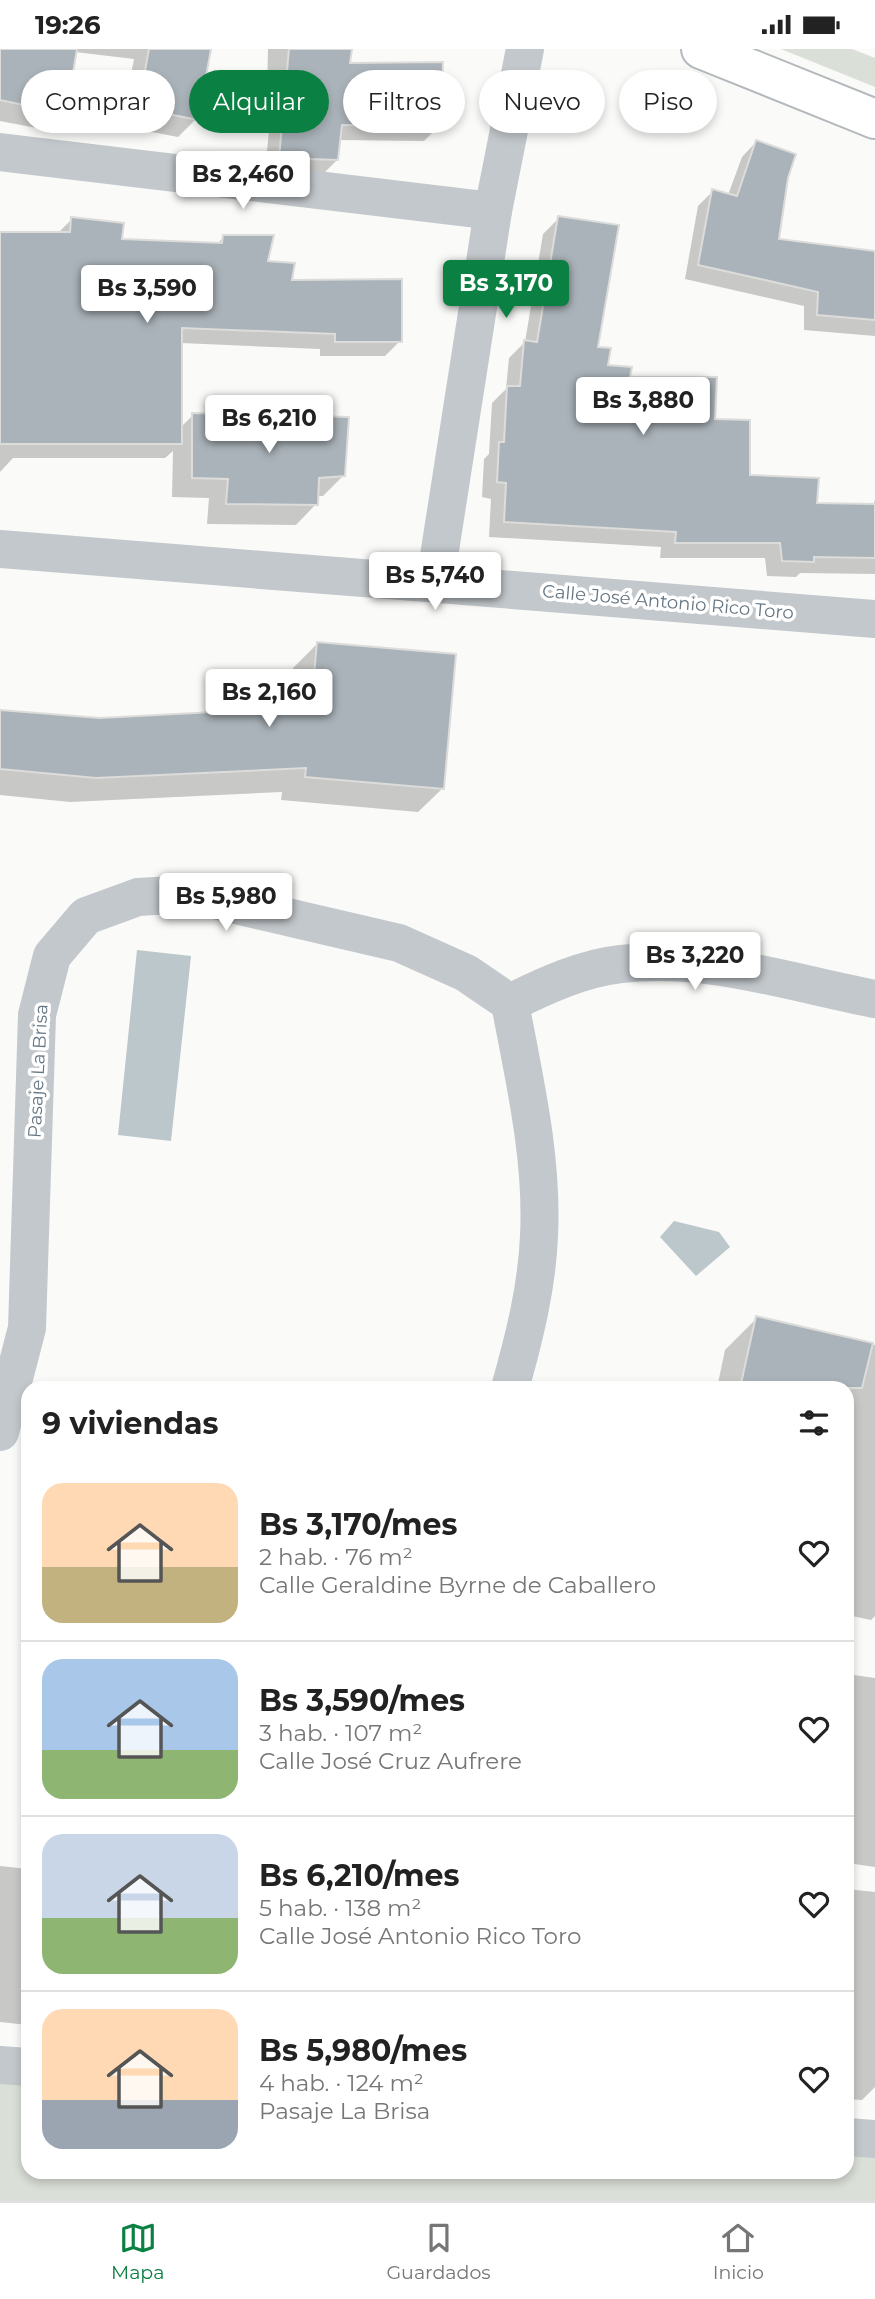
<!DOCTYPE html>
<html lang="es">
<head>
<meta charset="utf-8">
<style>
  :root { --surface:#fff; --page:#f6f6f6; --text:#222; --muted:#767676; --line:#e0e0e0; --accent:#0b8043 }
  body { margin:0; font-family:Montserrat,sans-serif; background:var(--page); color:var(--text); height:100vh; display:flex; flex-direction:column; font-size:26px; white-space:nowrap }
  * { box-sizing:border-box; margin:0 }
  p { font-size:23px; color:var(--muted) }
  .icon { flex:none; width:38px; height:38px; fill:none; stroke:currentColor; stroke-width:2; stroke-linecap:round; stroke-linejoin:round }
  .map { position:relative; flex:1; overflow:hidden }
  .panel { position:absolute; left:21px; top:1332px; width:833px; height:798px; display:flex; flex-direction:column; background:var(--surface); border-radius:21px; box-shadow:0 4px 10px #0003 }
  .panel>* { flex:none }
  .hud { position:absolute; left:21px; top:21px; width:833px; height:63px; display:flex; gap:14px }
  .price { position:absolute; translate:-50% -60px; padding:0 16px; border-radius:7px; background:#fff; color:#222; font-size:23px; line-height:46px; filter:drop-shadow(0 2px 4px #0008) }
  .price::after { content:''; position:absolute; left:50%; top:42px; width:21px; height:16px; margin-left:-10px; background:inherit; clip-path:polygon(0 0,100% 0,50% 100%) }
  .price.on { background:var(--accent); color:#fff }
  ul { padding:0; list-style:none }
  li { display:flex; align-items:center; gap:21px; height:175px; padding:0 21px }
  li+li { border-top:2px solid var(--line) }
  li span { display:grid; place-items:center; flex:none; width:196px; height:140px; border-radius:21px; color:#555 }
  li>.icon { margin-inline-start:auto }
  span .icon { width:84px; height:84px; fill:#fffc; stroke-width:1 }
  li b { font-size:30px }
  h2 { display:flex; justify-content:space-between; align-items:center; height:84px; padding:0 21px; font-size:30px }
  .pill { padding:0 24px; border-radius:32px; background:var(--surface); box-shadow:0 4px 10px #0003; font-size:24px; line-height:63px }
  .pill.on { background:var(--accent); color:#fff }
  .status { display:flex; justify-content:space-between; align-items:center; height:49px; padding:0 35px; background:var(--surface); direction:ltr }
  .status svg { height:19px; fill:currentColor }
  .tab-bar { display:flex; justify-content:space-around; align-items:center; height:98px; border-top:2px solid var(--line); background:var(--surface); font-size:19px; color:var(--muted) }
  .tab-bar a { display:grid; justify-items:center; gap:4px }
  .tab-bar .on { color:var(--accent) }
  .map>svg:first-child { display:block }
</style>
</head>
<body>
<div class="status"><b>19:26</b><svg viewBox="0 0 49 12"><path d="M0 12V9h3v3zM5 12V6h3v6zM10 12V3h3v9zM15 12V0h3v12zM26 1h20v11H26zM47 4h2v5h-2z"/></svg></div>
<div class="map">
<svg width="875" height="2152" viewBox="0 0 875 2152">
  <rect width="100%" height="100%" fill="#fafaf8"/>
  <g fill="#dadfd7">
    <polygon points="781,0 852,0 875,9 875,38"/>
    <polygon points="0,2031 28,2034 28,2123 847,2123 847,2105 875,2107 875,2152 0,2152"/>
  </g>
  <g fill="#bbc7cb">
    <polygon points="137,901 191,907 171,1092 118,1086"/>
    <polygon points="674,1172 719,1183 730,1198 696,1227 660,1188"/>
  </g>
  <g fill="#0003">
    <polygon points="0,0 209,0 196,70 178,88 121,77 134,10 75,3 65,64 47,81 0,72"/>
    <polygon points="268,0 350,0 348,16 439,77 424,92 339,91 337,111 322,126 265,123 273,40 267,40"/>
    <polygon points="756,93 777,192 875,204 875,287 804,281 804,257 685,230 698,157 713,142 728,146 742,108"/>
    <polygon points="559,169 596,299 606,318 713,372 748,427 815,456 873,457 875,450 875,525 800,524 796,528 767,527 765,509 660,509 661,498 489,488 491,450 482,448 484,410 489,405 492,354 506,340 509,309 525,293 543,185"/>
    <polygon points="72,170 120,191 216,196 224,188 266,214 290,233 400,292 385,307 320,307 320,300 181,294 181,378 193,366 343,427 323,447 317,447 316,455 296,476 207,475 209,449 172,448 173,402 165,409 13,409 0,423 0,185 57,185"/>
    <polygon points="317,595 443,739 418,763 281,751 282,743 70,753 0,746 0,663 100,670 289,661 293,619"/>
    <polygon points="757,1269 875,1296 875,1567 871,1571 847,1566 847,1339 717,1339 725,1301"/>
    <polygon points="847,1625 875,1629 875,1818 847,1814"/>
    <polygon points="0,1817 28,1820 28,1976 0,1973"/>
    <polygon points="847,1840 875,1843 875,2038 862,2051 847,2050"/>
  </g>
  <g fill="#aab3b9" stroke="#dcdcda" stroke-width="2">
    <polygon points="0,0 77,0 66,65 0,51"/>
    <polygon points="149,0 211,0 198,71 138,59"/>
    <polygon points="289,0 352,0 350,14 443,13 441,77 342,76 338,111 279,109"/>
    <polygon points="756,91 796,105 788,129 779,190 875,202 875,271 817,266 818,243 698,216 712,140 737,147"/>
    <polygon points="558,167 619,176 598,298 611,299 608,316 632,318 630,328 717,328 715,370 750,371 750,426 819,429 817,454 875,455 875,509 814,508 814,513 782,512 780,494 675,494 676,483 504,473 506,434 497,433 499,393 504,393 507,337 520,337 524,291 537,293"/>
    <polygon points="71,168 124,174 122,190 222,194 223,186 274,186 268,212 295,214 292,231 402,230 402,293 335,293 335,285 182,279 182,395 0,395 0,183 70,183"/>
    <polygon points="192,364 349,368 345,427 319,429 318,456 226,455 228,430 192,429"/>
    <polygon points="317,593 456,605 444,740 305,728 306,719 96,729 0,720 0,661 100,669 311,658"/>
    <polygon points="756,1267 873,1294 862,1339 740,1339"/>
  </g>
  <g fill="none" stroke-linecap="round" stroke-linejoin="round">
    <defs>
      <polyline id="highway" points="701,0 875,70"/>
    </defs>
    <use href="#highway" stroke="#b4b9bd" stroke-width="42"/>
    <g stroke="#c3c8cc" stroke-width="38">
      <polyline points="0,103 493,162"/>
      <polyline points="0,500 875,570"/>
      <polyline points="435,533 493,162 525,0"/>
      <path d="M510,954C544,937 583,919 621,915C709,905 790,934 875,950"/>
      <path d="M0,1383L27,1279L37,966L52,907L86,867L138,848L189,845L399,894L466,924L510,954C524,1030 543,1108 539,1187C537,1238 524,1290 510,1339"/>
      <polyline points="0,2016 28,2018"/>
      <polyline points="847,2088 875,2090"/>
    </g>
    <use href="#highway" stroke="#fff" stroke-width="38"/>
  </g>
  <g text-anchor="middle" stroke-width="7" stroke-linejoin="round" paint-order="stroke">
    <g font-size="18" fill="#657683" stroke="#fff">
      <text transform="translate(668 553) rotate(5)" y="6">Calle José Antonio Rico Toro</text>
      <text transform="translate(38 1022) rotate(-87)" y="6">Pasaje La Brisa</text>
    </g>
  </g>
</svg>
<b class="price" style="left:243px;top:162px">Bs 2,460</b>
<b class="price on" style="left:506px;top:271px">Bs 3,170</b>
<b class="price" style="left:147px;top:276px">Bs 3,590</b>
<b class="price" style="left:643px;top:388px">Bs 3,880</b>
<b class="price" style="left:269px;top:406px">Bs 6,210</b>
<b class="price" style="left:435px;top:563px">Bs 5,740</b>
<b class="price" style="left:269px;top:680px">Bs 2,160</b>
<b class="price" style="left:226px;top:884px">Bs 5,980</b>
<b class="price" style="left:695px;top:943px">Bs 3,220</b>
<div class="hud">
<a class="pill">Comprar</a>
<a class="pill on">Alquilar</a>
<a class="pill">Filtros</a>
<a class="pill">Nuevo</a>
<a class="pill">Piso</a>
</div>
<section class="panel">
<h2>9 viviendas<svg class="icon" aria-label="filters" viewBox="0 0 24 24"><path d="M4 7h16M4 17h16"/><circle cx="9" cy="7" r="2"/><circle cx="15" cy="17" r="2"/></svg></h2>
<ul>
<li><span style="background:linear-gradient(#ffd9b3 60%,#c2b280 0)"><svg class="icon" aria-label="home" viewBox="0 0 24 24"><path d="M3 11l9-7 9 7M6 9v11h12V9"/></svg></span><div><b>Bs 3,170/mes</b><p>2 hab. · 76 m²</p><p>Calle Geraldine Byrne de Caballero</p></div><svg class="icon" aria-label="heart" viewBox="0 0 24 24"><path d="M12 20l-8-8c-3-5 5-10 8-4 3-6 11-1 8 4z"/></svg></li>
<li><span style="background:linear-gradient(#a9c7e8 65%,#8fb573 0)"><svg class="icon" aria-label="home" viewBox="0 0 24 24"><path d="M3 11l9-7 9 7M6 9v11h12V9"/></svg></span><div><b>Bs 3,590/mes</b><p>3 hab. · 107 m²</p><p>Calle José Cruz Aufrere</p></div><svg class="icon" aria-label="heart" viewBox="0 0 24 24"><path d="M12 20l-8-8c-3-5 5-10 8-4 3-6 11-1 8 4z"/></svg></li>
<li><span style="background:linear-gradient(#c9d6e8 60%,#8fb573 0)"><svg class="icon" aria-label="home" viewBox="0 0 24 24"><path d="M3 11l9-7 9 7M6 9v11h12V9"/></svg></span><div><b>Bs 6,210/mes</b><p>5 hab. · 138 m²</p><p>Calle José Antonio Rico Toro</p></div><svg class="icon" aria-label="heart" viewBox="0 0 24 24"><path d="M12 20l-8-8c-3-5 5-10 8-4 3-6 11-1 8 4z"/></svg></li>
<li><span style="background:linear-gradient(#ffd9b3 65%,#9aa5b1 0)"><svg class="icon" aria-label="home" viewBox="0 0 24 24"><path d="M3 11l9-7 9 7M6 9v11h12V9"/></svg></span><div><b>Bs 5,980/mes</b><p>4 hab. · 124 m²</p><p>Pasaje La Brisa</p></div><svg class="icon" aria-label="heart" viewBox="0 0 24 24"><path d="M12 20l-8-8c-3-5 5-10 8-4 3-6 11-1 8 4z"/></svg></li>
</ul>
</section>
</div>
<nav class="tab-bar">
<a class="on"><svg class="icon" aria-label="map" viewBox="0 0 24 24"><path d="M3 6l6-2 6 2 6-2v14l-6 2-6-2-6 2zM9 4v14M15 6v14"/></svg>Mapa</a>
<a><svg class="icon" aria-label="saved" viewBox="0 0 24 24"><path d="M7 4h10v16l-5-4-5 4z"/></svg>Guardados</a>
<a><svg class="icon" aria-label="home" viewBox="0 0 24 24"><path d="M3 11l9-7 9 7M6 9v11h12V9"/></svg>Inicio</a>
</nav>
</body>
</html>
